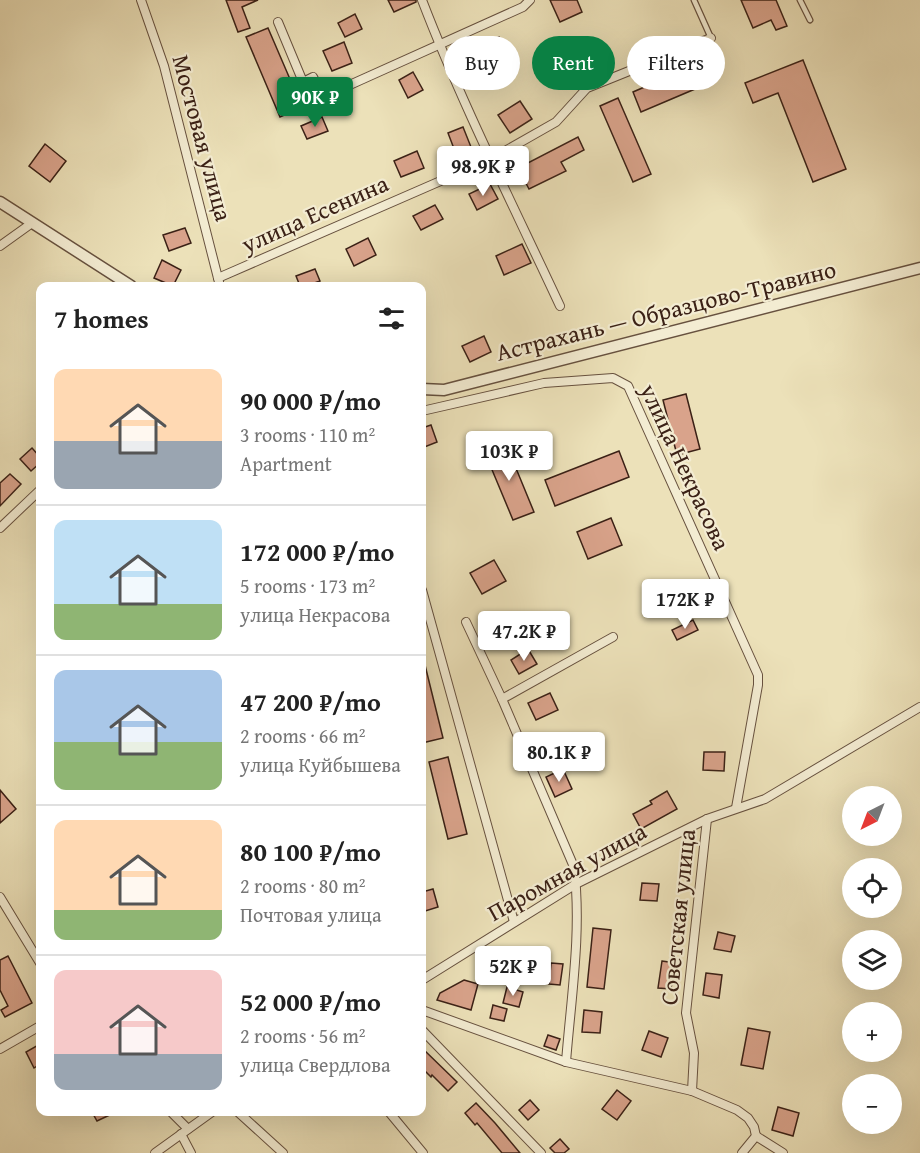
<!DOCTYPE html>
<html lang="en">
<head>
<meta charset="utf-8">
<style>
  :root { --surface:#fff; --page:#f2f2f2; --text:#222; --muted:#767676; --line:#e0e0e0; --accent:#0b8043 }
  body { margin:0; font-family:"Gentium Book Plus",serif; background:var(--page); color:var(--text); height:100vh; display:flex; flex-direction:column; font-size:22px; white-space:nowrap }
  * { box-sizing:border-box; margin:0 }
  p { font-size:20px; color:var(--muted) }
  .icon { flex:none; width:33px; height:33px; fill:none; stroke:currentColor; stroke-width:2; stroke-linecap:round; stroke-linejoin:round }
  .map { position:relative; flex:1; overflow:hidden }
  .details { position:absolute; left:36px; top:282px; width:390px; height:834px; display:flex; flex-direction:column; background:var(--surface); border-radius:12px; box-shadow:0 6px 24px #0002 }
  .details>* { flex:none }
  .hud { position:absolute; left:444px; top:36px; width:386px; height:54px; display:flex; gap:12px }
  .needle { width:39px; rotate:222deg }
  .buttons { position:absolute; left:842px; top:786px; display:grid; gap:12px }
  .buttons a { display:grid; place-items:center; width:60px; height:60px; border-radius:50%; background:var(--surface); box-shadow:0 6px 24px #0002; font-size:30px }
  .price { position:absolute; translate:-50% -51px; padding:0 14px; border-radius:6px; background:#fff; color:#222; font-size:20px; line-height:39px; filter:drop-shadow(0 2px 3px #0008) }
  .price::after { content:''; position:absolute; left:50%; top:36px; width:18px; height:14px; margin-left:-9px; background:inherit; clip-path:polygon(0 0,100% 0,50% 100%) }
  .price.selected { background:var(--accent); color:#fff }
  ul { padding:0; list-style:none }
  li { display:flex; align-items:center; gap:18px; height:150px; padding:0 18px }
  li+li { border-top:2px solid var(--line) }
  li span { display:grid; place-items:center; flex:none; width:168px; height:120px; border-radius:12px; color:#555 }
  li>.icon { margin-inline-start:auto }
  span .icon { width:72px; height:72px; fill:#fffc; stroke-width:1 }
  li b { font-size:26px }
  h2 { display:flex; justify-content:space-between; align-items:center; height:72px; padding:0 18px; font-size:26px }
  .chip { padding:0 21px; border-radius:27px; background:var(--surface); box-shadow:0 6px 24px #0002; font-size:21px; line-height:54px }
  .chip.selected { background:var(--accent); color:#fff }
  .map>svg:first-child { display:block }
</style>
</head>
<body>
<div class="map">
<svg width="920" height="1153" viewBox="0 0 920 1153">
  <rect width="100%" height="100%" fill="#ece1b9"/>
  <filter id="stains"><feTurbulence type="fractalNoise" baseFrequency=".00333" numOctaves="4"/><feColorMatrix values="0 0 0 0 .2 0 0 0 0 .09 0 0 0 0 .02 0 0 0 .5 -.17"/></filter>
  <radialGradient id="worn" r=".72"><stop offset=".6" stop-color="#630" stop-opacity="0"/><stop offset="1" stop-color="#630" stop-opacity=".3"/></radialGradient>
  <g fill="#d9a38b" stroke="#3b2116" stroke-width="1.5">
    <polygon points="226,0 258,0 242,7 250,28 238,32"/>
    <polygon points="388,0 416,0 416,2 394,12"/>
    <polygon points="550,0 577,0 582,12 560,22"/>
    <polygon points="741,0 776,0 787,26 776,30 771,20 753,28"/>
    <polygon points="355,14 362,29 345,37 338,23"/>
    <polygon points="268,28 302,107 280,117 246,37"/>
    <polygon points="499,37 505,51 474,65 468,51"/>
    <polygon points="344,42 352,63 332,71 323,51"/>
    <polygon points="803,60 846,169 813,182 778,93 753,103 745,83"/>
    <polygon points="686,69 695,89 641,112 633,92"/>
    <polygon points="413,72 423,90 408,98 399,80"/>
    <polygon points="618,98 651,174 633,182 600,106"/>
    <polygon points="520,101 532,119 510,133 498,115"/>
    <polygon points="322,117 328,131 307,139 301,126"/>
    <polygon points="463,127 471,147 456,154 448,133"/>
    <polygon points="578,137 584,150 561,162 566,171 529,189 518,168"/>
    <polygon points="45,144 66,161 50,182 29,166"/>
    <polygon points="417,151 424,168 401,177 394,161"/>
    <polygon points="490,184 498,199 477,210 469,194"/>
    <polygon points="435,205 443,219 421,230 413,216"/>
    <polygon points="185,228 191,243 169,251 163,235"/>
    <polygon points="368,238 376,255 354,266 346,249"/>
    <polygon points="522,244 531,263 504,275 496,256"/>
    <polygon points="162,260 181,270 173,286 154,278"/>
    <polygon points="315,269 320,281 306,286 300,286 296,276"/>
    <polygon points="484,336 491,352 470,362 462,346"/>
    <polygon points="686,394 700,449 677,455 663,400"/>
    <polygon points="431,425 437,442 422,448 422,428"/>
    <polygon points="506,444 534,512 513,520 485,453"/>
    <polygon points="32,448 40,457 40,463 31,471 20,459"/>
    <polygon points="619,451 629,477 555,506 545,480"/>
    <polygon points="10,474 21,484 0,506 0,483"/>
    <polygon points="611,518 622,545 588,559 577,532"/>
    <polygon points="494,560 506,581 482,594 470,573"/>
    <polygon points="693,620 698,630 677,640 672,630"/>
    <polygon points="528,649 537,664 519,674 511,660"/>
    <polygon points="422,665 425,665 443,738 422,743"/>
    <polygon points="550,693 558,710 536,720 528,703"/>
    <polygon points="704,752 725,752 724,771 703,770"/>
    <polygon points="448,757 467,834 448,839 429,762"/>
    <polygon points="563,769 572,789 555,797 546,777"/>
    <polygon points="0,790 16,809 0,823"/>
    <polygon points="667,791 677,809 641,829 633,814 652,804 650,801"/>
    <polygon points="642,883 659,884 657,901 640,900"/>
    <polygon points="433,889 438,907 422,912 422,892"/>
    <polygon points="593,928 611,930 604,989 587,987"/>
    <polygon points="718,932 735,936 731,952 714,949"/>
    <polygon points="504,955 518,958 514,979 500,976"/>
    <polygon points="8,956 32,1003 5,1017 1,1010 8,1006 0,990 0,960"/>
    <polygon points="662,961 675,963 671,989 658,988"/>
    <polygon points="551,963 563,964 560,985 549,984"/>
    <polygon points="706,973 722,975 719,998 703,995"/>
    <polygon points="464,980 478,984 471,1010 437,1000 440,993"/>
    <polygon points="507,987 523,992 519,1007 503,1003"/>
    <polygon points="493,1005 507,1009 504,1021 490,1018"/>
    <polygon points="584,1010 602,1012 600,1033 582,1032"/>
    <polygon points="748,1028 770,1032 763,1069 741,1065"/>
    <polygon points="649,1031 668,1038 661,1057 642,1050"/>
    <polygon points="548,1035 560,1039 556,1050 544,1046"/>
    <polygon points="40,1044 40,1064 34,1068 26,1052"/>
    <polygon points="422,1048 457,1082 448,1091 432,1075 431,1077 422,1068"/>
    <polygon points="617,1090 631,1101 617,1120 602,1109"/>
    <polygon points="530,1100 539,1110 528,1120 519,1110"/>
    <polygon points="476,1103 495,1123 520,1153 502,1153 477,1123 475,1125 465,1113"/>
    <polygon points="778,1107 799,1113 793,1136 772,1130"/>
    <polygon points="92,1112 116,1112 97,1121"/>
    <polygon points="560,1139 569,1149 564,1153 555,1153 550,1148"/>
  </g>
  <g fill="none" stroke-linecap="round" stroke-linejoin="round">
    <defs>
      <g id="service">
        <polyline points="694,0 711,38"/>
        <polyline points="800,0 810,20"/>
      </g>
      <g id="minor">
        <polyline points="141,0 164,66 220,286"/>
        <path d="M422,0C462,104 513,205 560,306"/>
        <polyline points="278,22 303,82 313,77 323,97 523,7 530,0"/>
        <polyline points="0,246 32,223"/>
        <polyline points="218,278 491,159 556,122 587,88 711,38"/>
        <polyline points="422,411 544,383 613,378 628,386 758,675 758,685 736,808"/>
        <polyline points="0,528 40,490"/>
        <polyline points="422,590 514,922"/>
        <path d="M466,622L502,699L574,867C582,931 571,998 566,1062"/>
        <polyline points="502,699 613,637"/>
        <polyline points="0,897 40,963"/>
        <polyline points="422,980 576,884 707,819 765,799 920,707"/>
        <polyline points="422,1010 566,1062 692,1091 737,1110 748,1118 754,1127 756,1136 742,1153"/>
        <polyline points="422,1030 541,1153"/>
        <polyline points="0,1049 40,1026"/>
        <polyline points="692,1091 694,1053 686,1013 707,819"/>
        <polyline points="171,1112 188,1129"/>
        <polyline points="238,1112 283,1153"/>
        <polyline points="389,1112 423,1153"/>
        <polyline points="181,1134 191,1153"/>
        <polyline points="756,1136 783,1153"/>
        <polyline points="155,1153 212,1112"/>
      </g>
      <g id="tertiary">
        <polyline points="0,202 131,286"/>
        <polyline points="422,389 444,390 920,268"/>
      </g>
    </defs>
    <use href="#service" stroke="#67513f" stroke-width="7"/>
    <use href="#minor" stroke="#67513f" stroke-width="10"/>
    <use href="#tertiary" stroke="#67513f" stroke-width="13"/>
    <use href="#service" stroke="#f3ecd2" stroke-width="4.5"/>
    <use href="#minor" stroke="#f3ecd2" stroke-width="8"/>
    <use href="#tertiary" stroke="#f3ecd2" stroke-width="10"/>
  </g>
  <g text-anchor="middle" stroke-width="4.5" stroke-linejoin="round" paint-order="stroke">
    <g font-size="24" fill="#3b2116" stroke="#f3ecd2">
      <text transform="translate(202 138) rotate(75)" y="8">Мостовая улица</text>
      <text transform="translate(315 214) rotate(-24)" y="8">улица Есенина</text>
      <text transform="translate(666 311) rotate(-14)" y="8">Астрахань — Образцово-Травино</text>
      <text transform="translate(685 467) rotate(65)" y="8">улица Некрасова</text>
      <text transform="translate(567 872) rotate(-29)" y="8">Паромная улица</text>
      <text transform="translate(678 917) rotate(-84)" y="8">Советская улица</text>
    </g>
  </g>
  <rect width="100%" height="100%" filter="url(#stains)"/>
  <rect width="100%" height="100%" fill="url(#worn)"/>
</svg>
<div class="buttons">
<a><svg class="needle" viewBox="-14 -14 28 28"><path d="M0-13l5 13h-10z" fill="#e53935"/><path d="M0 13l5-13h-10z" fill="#767676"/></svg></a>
<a><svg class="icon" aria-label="locate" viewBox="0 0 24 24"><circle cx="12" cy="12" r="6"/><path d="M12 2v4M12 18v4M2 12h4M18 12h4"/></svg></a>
<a><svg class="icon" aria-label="layers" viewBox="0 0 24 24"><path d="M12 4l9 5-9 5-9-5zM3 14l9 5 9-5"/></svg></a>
<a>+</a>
<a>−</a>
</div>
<b class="price selected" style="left:315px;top:128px">90K ₽</b>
<b class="price" style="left:483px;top:197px">98.9K ₽</b>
<b class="price" style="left:509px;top:482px">103K ₽</b>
<b class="price" style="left:685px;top:630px">172K ₽</b>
<b class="price" style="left:524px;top:662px">47.2K ₽</b>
<b class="price" style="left:559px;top:783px">80.1K ₽</b>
<b class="price" style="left:513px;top:997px">52K ₽</b>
<div class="hud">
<a class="chip">Buy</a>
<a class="chip selected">Rent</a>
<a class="chip">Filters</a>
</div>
<section class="details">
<h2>7 homes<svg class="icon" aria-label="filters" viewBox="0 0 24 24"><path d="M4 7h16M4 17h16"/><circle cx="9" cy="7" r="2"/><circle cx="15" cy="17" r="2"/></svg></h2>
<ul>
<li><span style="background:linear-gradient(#ffd9b3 60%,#9aa5b1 0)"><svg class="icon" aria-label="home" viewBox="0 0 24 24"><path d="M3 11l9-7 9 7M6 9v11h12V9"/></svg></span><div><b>90 000 ₽/mo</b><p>3 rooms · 110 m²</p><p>Apartment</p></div></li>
<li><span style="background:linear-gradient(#bfe0f5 70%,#8fb573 0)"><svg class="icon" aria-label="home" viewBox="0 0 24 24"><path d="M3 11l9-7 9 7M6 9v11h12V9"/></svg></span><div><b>172 000 ₽/mo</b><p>5 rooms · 173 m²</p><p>улица Некрасова</p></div></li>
<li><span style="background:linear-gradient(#a9c7e8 60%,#8fb573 0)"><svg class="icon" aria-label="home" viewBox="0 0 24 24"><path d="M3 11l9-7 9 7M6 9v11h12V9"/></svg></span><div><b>47 200 ₽/mo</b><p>2 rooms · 66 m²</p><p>улица Куйбышева</p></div></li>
<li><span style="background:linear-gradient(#ffd9b3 75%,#8fb573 0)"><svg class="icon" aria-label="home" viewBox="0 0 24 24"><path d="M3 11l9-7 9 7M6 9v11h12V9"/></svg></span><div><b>80 100 ₽/mo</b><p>2 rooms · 80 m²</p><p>Почтовая улица</p></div></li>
<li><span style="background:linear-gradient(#f6c9c9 70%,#9aa5b1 0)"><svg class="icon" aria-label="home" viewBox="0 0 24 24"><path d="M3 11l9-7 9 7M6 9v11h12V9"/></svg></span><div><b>52 000 ₽/mo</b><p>2 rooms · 56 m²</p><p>улица Свердлова</p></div></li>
</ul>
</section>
</div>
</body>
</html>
